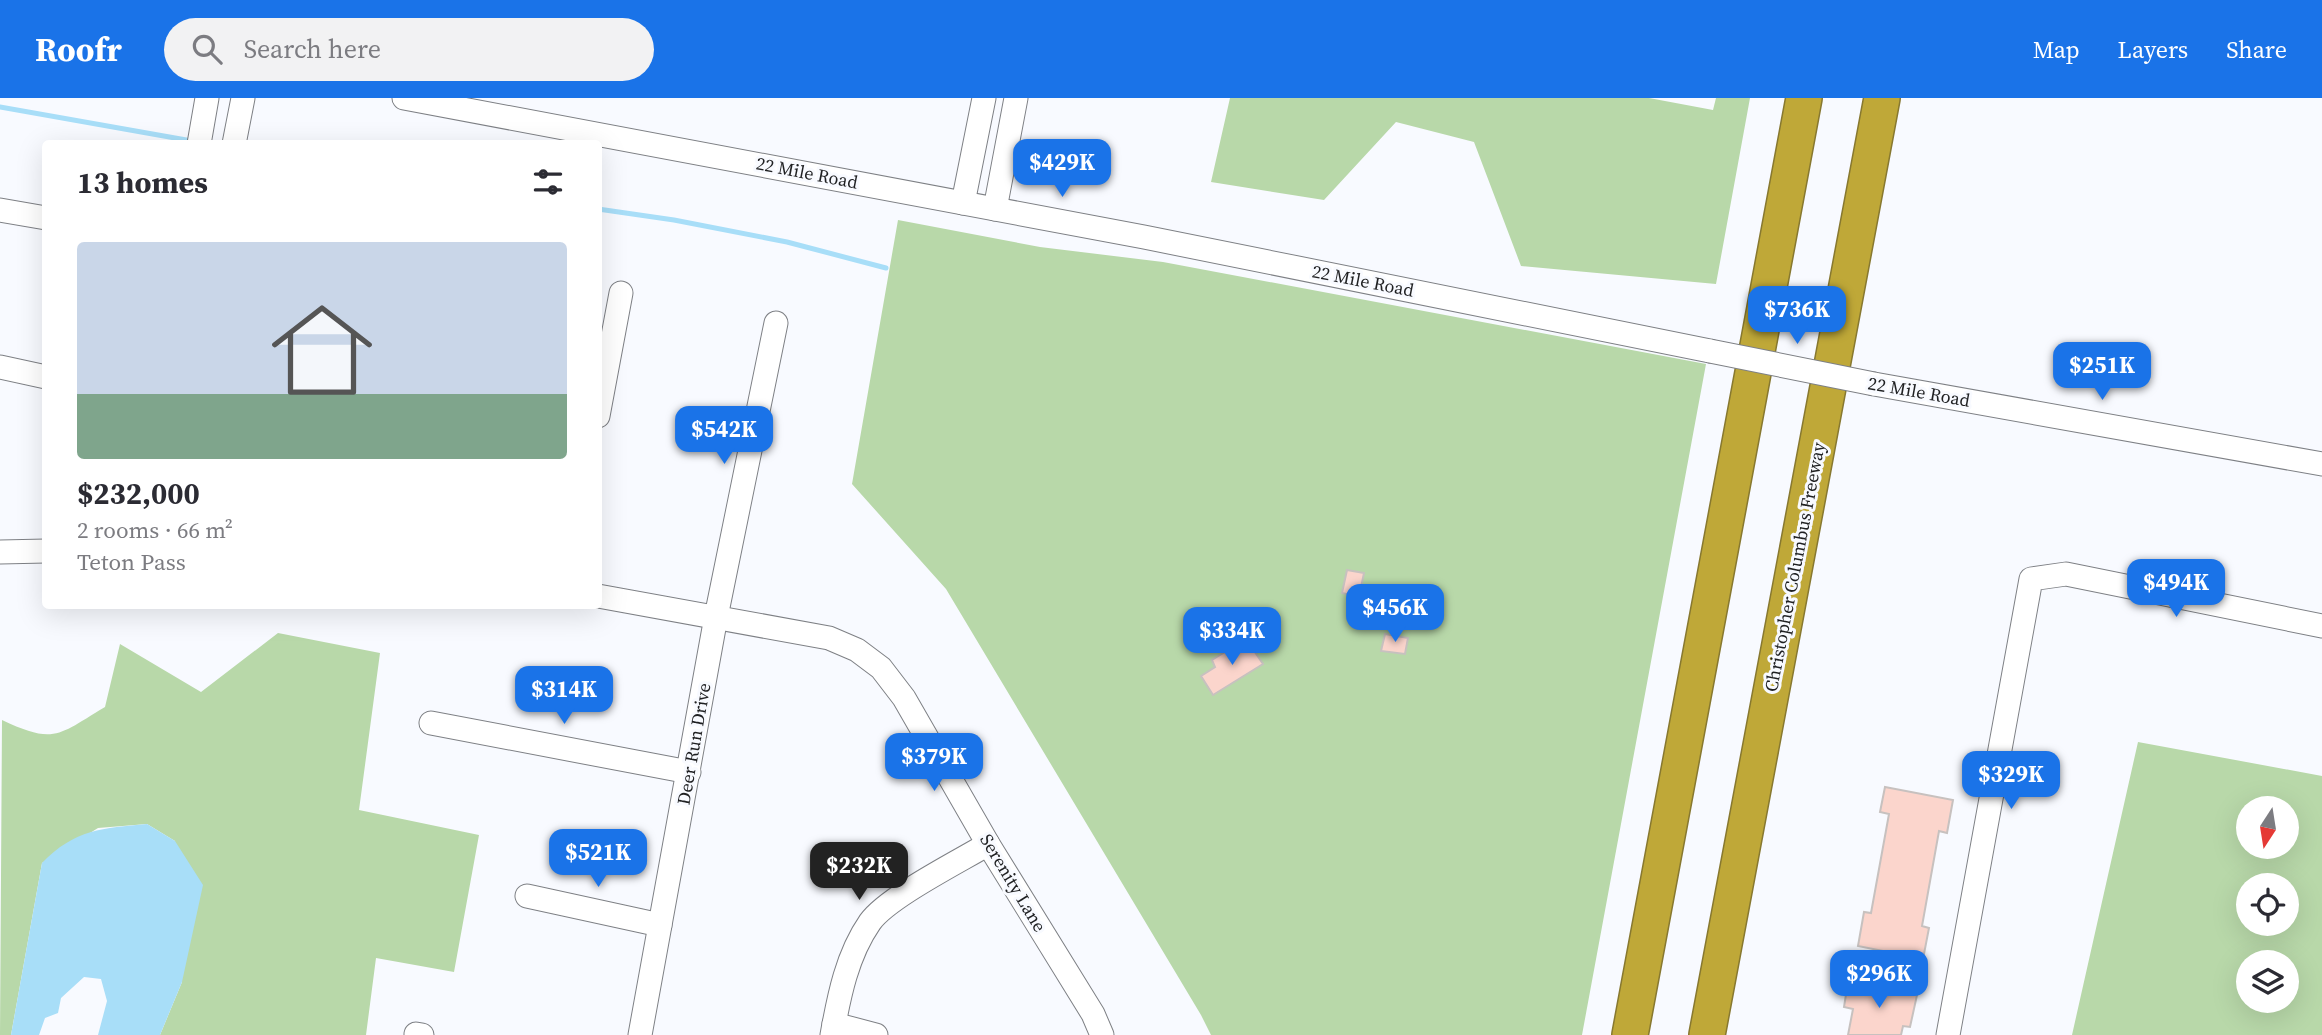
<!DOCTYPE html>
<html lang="en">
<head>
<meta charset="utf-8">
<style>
  :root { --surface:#fff; --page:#f2f2f3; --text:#2b2b33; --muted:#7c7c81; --accent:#1a73e8 }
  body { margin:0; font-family:"Source Serif 4",serif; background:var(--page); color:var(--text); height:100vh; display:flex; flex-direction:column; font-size:26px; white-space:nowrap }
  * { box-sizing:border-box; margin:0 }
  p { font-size:23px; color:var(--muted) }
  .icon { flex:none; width:38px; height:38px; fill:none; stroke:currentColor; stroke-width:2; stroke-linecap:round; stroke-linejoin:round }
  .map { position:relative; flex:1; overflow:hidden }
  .panel { position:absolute; left:42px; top:42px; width:560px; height:469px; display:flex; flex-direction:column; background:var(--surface); border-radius:7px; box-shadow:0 7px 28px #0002 }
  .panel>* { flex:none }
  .needle { width:46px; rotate:192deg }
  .tools { position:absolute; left:2236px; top:698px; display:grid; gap:14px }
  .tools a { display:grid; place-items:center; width:63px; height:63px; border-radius:50%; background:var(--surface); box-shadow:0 7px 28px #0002; font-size:35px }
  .price { position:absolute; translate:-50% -60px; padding:0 16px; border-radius:14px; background:var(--accent); color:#fff; font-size:23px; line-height:46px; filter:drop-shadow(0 2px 4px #0008) }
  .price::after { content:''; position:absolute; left:50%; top:42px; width:21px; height:16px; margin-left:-10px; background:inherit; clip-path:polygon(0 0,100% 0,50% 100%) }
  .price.selected { background:#222; color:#fff }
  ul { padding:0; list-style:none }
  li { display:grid; align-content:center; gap:14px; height:371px; padding:0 35px }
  li span { display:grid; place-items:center; height:217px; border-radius:7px; color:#555 }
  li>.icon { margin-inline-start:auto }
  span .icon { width:126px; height:126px; fill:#fffc; stroke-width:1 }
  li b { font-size:30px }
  h2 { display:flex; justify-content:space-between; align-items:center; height:84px; padding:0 35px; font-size:30px }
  header { display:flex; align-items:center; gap:42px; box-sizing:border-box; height:98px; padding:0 35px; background:var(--accent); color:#fff }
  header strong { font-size:33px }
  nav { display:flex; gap:38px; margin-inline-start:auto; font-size:24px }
  .search { width:490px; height:63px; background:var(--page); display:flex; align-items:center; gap:18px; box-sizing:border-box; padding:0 24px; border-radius:38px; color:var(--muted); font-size:26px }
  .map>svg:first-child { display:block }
</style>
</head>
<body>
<header>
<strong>Roofr</strong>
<div class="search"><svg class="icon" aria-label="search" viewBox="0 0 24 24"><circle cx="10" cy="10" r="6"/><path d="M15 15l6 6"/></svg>Search here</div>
<nav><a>Map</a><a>Layers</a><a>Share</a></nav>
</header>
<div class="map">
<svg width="2322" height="937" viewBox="0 0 2322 937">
  <rect width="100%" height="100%" fill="#f8faff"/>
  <g fill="#b8d8a9" fill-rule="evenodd">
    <polygon points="1230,0 1649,0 1713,12 1716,0 1750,0 1716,186 1521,168 1474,44 1396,24 1324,102 1211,84"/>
    <polygon points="898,122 1040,149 1163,164 1706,266 1582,937 1211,937 1201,917 946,491 852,386"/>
    <path d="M278,535L380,555L359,712L479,737L454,874L376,860L366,937H160L182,884L175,743L147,726L98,730L42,765L11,937H0L2,622C55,647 58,637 105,609L120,546L201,594Z"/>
    <path d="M2138,644L2322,678V937H2072ZM2249,710H2287V749H2249ZM2249,788H2287V826H2249ZM2249,864H2287V903H2249Z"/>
  </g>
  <path fill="#a8def8" d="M147,726L175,743L203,787L182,884L160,937H98L107,903L101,881L84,879L61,900L58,915L45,920L39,937H11L42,765C75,731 103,730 147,726Z"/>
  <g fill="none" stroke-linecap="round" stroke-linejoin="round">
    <g stroke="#a8def8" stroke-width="5">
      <polyline points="0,9 192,43"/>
      <polyline points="598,111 674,122 787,144 886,170"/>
    </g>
  </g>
  <g fill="#fbd5cc" stroke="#c7c1bf" stroke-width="2">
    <polygon points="1347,472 1364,475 1359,499 1342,495"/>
    <polygon points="1385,536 1408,540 1405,556 1381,553"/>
    <polygon points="1246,541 1263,566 1213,597 1201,578 1215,569 1212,562"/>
    <polygon points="1885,689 1953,702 1947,735 1939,733 1922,828 1929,830 1923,861 1858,848 1864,814 1871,815 1889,716 1880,714"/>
    <polygon points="1848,884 1917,897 1910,929 1903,928 1901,937 1848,937 1853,911 1844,909"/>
  </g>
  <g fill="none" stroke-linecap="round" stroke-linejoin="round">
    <defs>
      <g id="minor">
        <polyline points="404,0 1144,139 1710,253"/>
        <polyline points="199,46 207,0"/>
        <polyline points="234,46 243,0"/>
        <polyline points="963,105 984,0"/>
        <polyline points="995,111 1016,0"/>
        <polyline points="0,112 46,120"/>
        <polyline points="0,269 46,279"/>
        <polyline points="1874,286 2322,366"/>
        <polyline points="598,318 621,195"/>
        <polyline points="0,454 46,453"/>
        <polyline points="598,498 829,540 857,552 881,570 904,600 988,746 1093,916 1102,937"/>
        <polyline points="431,625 689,674"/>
        <polyline points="527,798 660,827"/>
        <polyline points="834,926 876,937"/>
        <polyline points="416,936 422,937"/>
        <polyline points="640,937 716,519 776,225"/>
        <path d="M832,937C839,898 847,857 870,824C888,799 960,763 988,746"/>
        <polyline points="1948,937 2031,481 2066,476 2322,528"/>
      </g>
      <g id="highway">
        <polyline points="1630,937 1804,0"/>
        <polyline points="1707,937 1882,0"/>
      </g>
    </defs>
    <use href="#minor" stroke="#7e8085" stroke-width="25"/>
    <use href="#highway" stroke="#877830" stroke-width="38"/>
    <use href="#minor" stroke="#fff" stroke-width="23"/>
    <use href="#highway" stroke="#bfa838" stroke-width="35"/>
    <defs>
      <polyline id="minor-bridge" points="1710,253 1874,286"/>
    </defs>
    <use href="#minor-bridge" stroke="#7e8085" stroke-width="25" stroke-linecap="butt"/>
    <use href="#minor-bridge" stroke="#fff" stroke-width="23"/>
  </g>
  <g text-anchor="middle" stroke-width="6" stroke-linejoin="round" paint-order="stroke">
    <g font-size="18" fill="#1f2022" stroke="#f8faff">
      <text transform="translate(807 75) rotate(11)" y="6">22 Mile Road</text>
      <text transform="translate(1363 183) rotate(11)" y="6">22 Mile Road</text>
      <text transform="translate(1919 294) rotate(10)" y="6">22 Mile Road</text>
      <text transform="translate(1795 469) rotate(-79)" y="6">Christopher Columbus Freeway</text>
      <text transform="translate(694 646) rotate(-80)" y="6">Deer Run Drive</text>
      <text transform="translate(1013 785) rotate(59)" y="6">Serenity Lane</text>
    </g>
  </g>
</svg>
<div class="tools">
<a><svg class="needle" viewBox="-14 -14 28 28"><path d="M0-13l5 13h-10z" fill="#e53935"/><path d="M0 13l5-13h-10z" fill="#7c7c81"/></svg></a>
<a><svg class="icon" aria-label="locate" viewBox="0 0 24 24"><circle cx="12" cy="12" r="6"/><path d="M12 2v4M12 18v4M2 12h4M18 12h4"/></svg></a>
<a><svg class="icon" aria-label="layers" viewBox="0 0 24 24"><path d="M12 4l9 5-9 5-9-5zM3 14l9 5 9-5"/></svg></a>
</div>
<b class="price" style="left:1062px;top:101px">$429K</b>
<b class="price" style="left:1797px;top:248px">$736K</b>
<b class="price" style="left:2102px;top:304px">$251K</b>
<b class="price" style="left:724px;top:368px">$542K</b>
<b class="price" style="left:2176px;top:521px">$494K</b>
<b class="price" style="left:1395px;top:546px">$456K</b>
<b class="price" style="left:1232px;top:569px">$334K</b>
<b class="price" style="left:564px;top:628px">$314K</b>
<b class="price" style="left:934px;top:695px">$379K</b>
<b class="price" style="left:2011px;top:713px">$329K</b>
<b class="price" style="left:598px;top:791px">$521K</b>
<b class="price selected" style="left:859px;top:804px">$232K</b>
<b class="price" style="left:1879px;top:912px">$296K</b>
<section class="panel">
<h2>13 homes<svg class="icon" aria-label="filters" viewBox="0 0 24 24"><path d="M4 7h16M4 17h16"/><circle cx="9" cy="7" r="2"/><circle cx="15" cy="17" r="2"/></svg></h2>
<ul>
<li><span style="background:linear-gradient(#c9d6e8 70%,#7fa58c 0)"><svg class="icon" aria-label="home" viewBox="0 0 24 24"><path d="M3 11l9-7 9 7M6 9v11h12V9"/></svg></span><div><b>$232,000</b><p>2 rooms · 66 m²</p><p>Teton Pass</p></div></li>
</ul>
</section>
</div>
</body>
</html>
